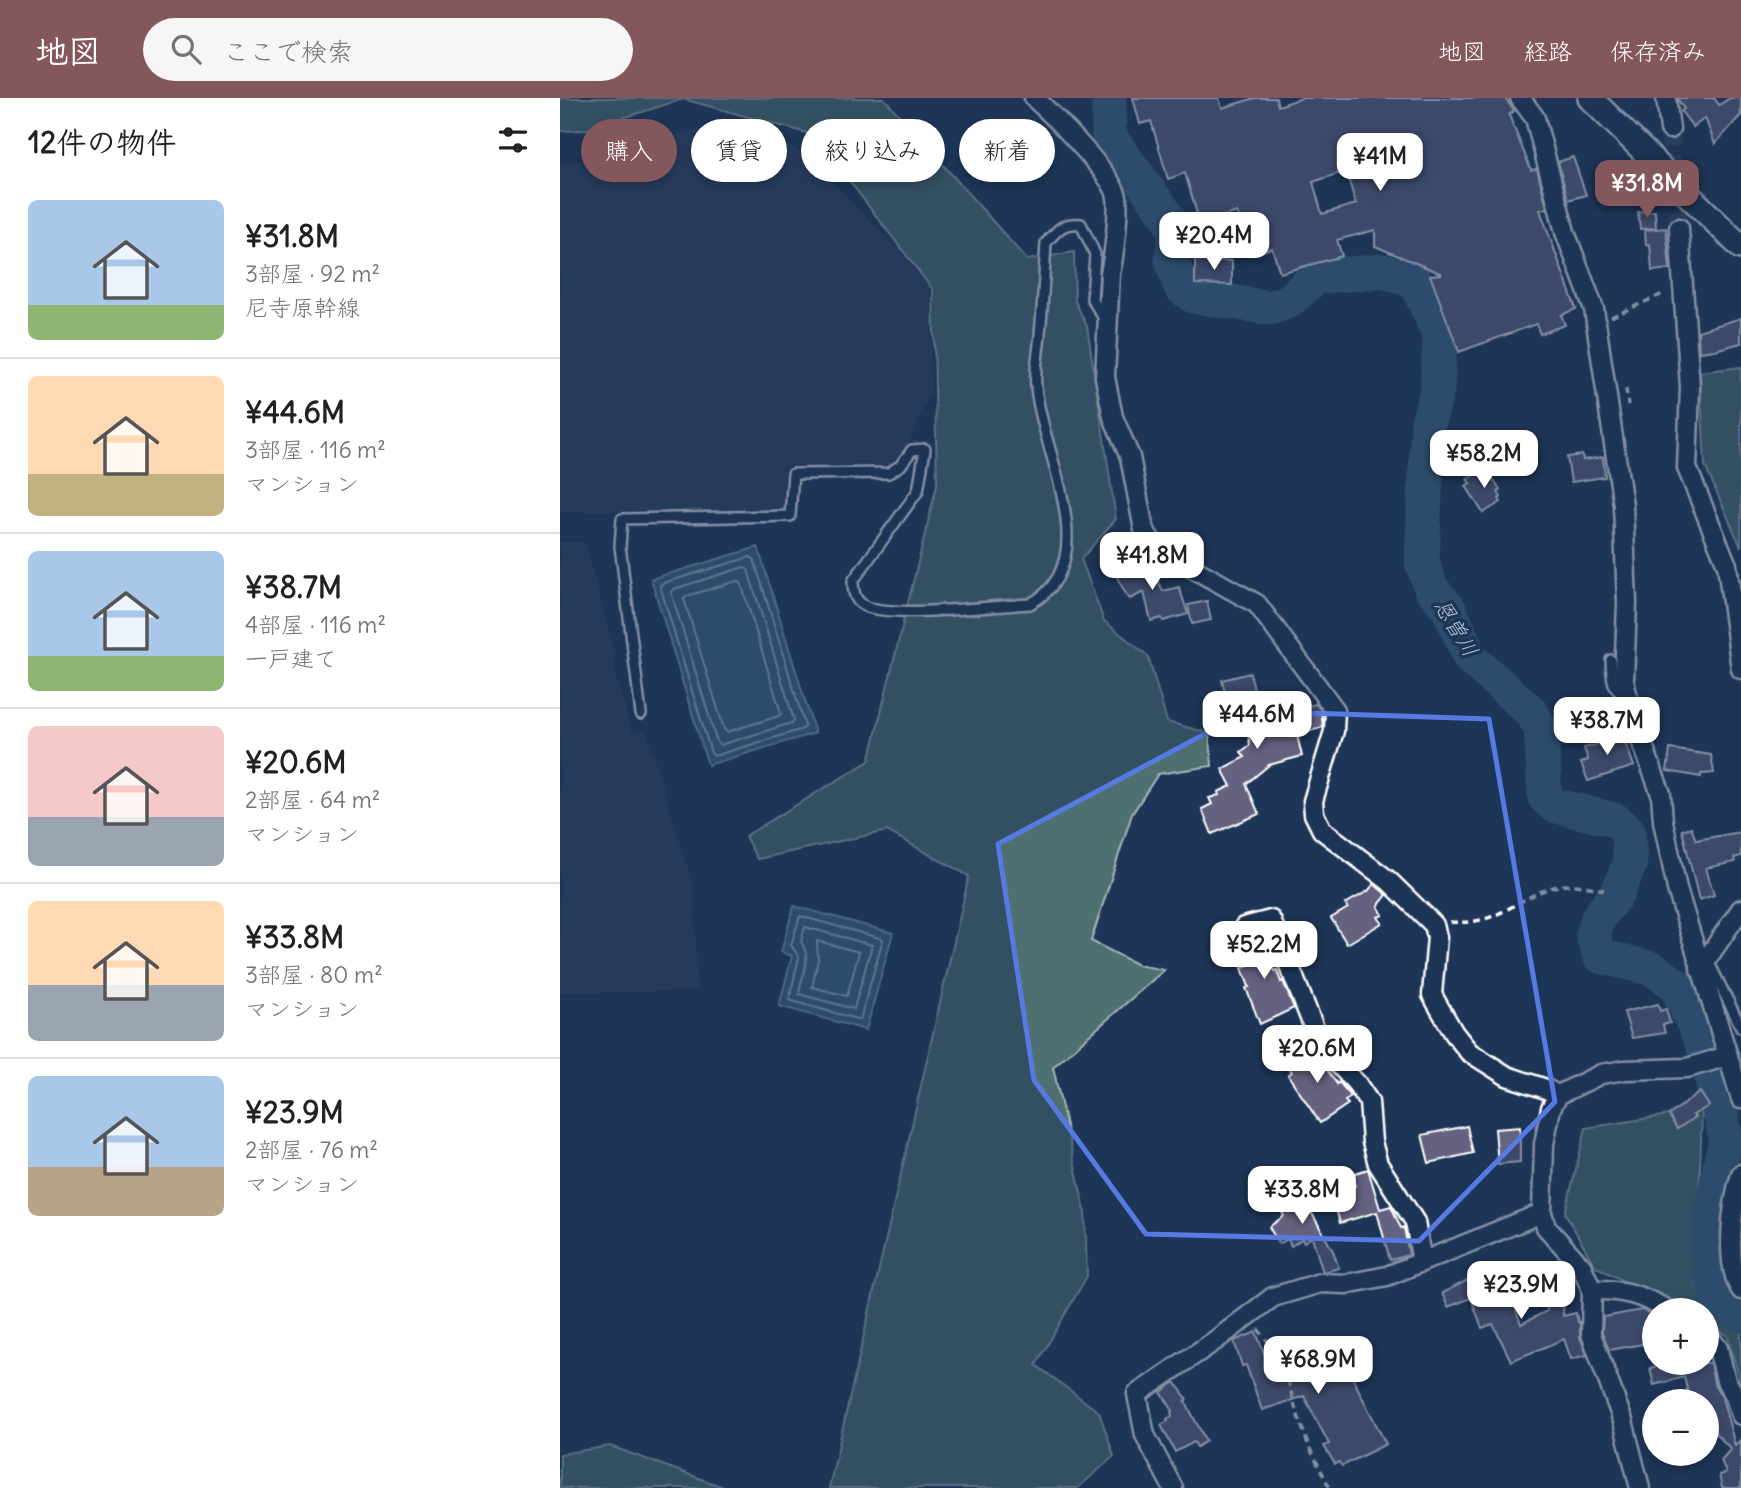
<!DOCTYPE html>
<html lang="ja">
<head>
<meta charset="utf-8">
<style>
  :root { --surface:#fff; --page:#f6f6f6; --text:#202124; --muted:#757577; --line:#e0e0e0; --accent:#84575d }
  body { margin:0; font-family:Delius,"Klee One",sans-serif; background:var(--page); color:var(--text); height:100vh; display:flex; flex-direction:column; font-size:26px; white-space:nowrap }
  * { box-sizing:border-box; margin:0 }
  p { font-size:23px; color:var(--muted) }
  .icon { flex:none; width:38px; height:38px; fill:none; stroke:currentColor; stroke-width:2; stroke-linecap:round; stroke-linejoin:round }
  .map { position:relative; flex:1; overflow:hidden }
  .side { display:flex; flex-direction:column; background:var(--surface); width:560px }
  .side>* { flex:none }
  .guide { position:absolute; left:21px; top:21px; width:665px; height:63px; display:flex; gap:14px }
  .tools { position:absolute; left:1082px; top:1200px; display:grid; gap:14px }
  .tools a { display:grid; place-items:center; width:77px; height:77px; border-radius:50%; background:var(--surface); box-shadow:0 4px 10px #0003; font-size:35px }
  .price { position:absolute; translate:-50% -60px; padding:0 16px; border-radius:14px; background:#fff; color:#222; font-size:23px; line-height:46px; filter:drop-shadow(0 2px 4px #0008) }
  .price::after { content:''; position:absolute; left:50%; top:42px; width:21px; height:16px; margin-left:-10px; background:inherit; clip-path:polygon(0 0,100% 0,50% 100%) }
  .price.current { background:var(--accent); color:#fff }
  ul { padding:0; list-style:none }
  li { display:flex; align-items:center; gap:21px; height:175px; padding:0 28px }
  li+li { border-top:2px solid var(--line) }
  li span { display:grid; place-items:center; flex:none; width:196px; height:140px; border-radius:10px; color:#555 }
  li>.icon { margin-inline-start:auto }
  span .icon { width:84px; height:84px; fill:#fffc; stroke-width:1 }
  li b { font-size:30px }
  h2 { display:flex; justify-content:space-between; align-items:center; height:84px; padding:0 28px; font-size:30px }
  .chip { padding:0 24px; border-radius:32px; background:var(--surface); box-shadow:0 4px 10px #0003; font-size:24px; line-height:63px }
  .chip.current { background:var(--accent); color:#fff }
  header { display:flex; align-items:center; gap:42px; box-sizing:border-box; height:98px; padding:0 35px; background:var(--accent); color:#fff }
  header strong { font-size:33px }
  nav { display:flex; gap:38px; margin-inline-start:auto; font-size:24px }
  .search { width:490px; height:63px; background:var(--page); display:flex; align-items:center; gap:18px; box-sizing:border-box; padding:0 24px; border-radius:38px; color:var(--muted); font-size:26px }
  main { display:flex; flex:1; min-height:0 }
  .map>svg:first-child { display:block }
</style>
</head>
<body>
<header>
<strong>地図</strong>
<div class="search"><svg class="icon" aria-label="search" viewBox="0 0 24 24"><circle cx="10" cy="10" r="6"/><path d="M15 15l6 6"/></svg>ここで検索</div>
<nav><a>地図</a><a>経路</a><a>保存済み</a></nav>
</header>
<main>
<section class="side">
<h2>12件の物件<svg class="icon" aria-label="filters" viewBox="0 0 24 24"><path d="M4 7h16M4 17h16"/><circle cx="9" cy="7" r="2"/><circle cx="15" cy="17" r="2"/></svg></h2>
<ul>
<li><span style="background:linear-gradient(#a9c7e8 75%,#8fb573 0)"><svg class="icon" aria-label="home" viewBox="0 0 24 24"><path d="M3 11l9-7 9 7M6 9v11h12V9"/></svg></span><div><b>¥31.8M</b><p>3部屋 · 92 m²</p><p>尼寺原幹線</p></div></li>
<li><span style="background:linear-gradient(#ffd9b3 70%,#c2b280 0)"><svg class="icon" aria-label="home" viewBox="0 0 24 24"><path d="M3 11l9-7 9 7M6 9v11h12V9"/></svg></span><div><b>¥44.6M</b><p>3部屋 · 116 m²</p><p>マンション</p></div></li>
<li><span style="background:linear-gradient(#a9c7e8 75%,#8fb573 0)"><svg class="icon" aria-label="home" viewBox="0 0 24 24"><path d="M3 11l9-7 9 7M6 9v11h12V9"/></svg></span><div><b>¥38.7M</b><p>4部屋 · 116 m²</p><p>一戸建て</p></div></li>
<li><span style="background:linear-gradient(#f6c9c9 65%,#9aa5b1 0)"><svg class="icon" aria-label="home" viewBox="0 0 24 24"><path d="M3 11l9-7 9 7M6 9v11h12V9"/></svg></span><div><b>¥20.6M</b><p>2部屋 · 64 m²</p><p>マンション</p></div></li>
<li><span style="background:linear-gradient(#ffd9b3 60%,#9aa5b1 0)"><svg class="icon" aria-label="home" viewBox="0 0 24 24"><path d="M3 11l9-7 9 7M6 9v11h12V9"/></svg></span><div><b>¥33.8M</b><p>3部屋 · 80 m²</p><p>マンション</p></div></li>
<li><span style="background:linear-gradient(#a9c7e8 65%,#b9a48a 0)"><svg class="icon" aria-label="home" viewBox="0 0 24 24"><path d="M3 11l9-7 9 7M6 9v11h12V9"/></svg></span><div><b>¥23.9M</b><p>2部屋 · 76 m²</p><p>マンション</p></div></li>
</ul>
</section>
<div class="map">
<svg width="1181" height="1390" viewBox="0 0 1181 1390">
  <rect width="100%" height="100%" fill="#1d3557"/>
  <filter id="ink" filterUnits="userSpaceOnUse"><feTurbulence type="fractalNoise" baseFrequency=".0143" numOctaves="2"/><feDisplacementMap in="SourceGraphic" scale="14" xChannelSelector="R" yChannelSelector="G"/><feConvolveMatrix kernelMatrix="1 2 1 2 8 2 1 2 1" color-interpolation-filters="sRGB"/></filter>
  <g filter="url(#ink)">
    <g fill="#334264">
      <polygon points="135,31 216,45 236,51 252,64 333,146 364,182 371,197 371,292 343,358 331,367 227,367 225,369 226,410 222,413 0,414 0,66 55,58"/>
      <polygon points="0,444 25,444 55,557 55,577 73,636 86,633 134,790 137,893 0,895"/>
    </g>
    <g fill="#4f6f6f" stroke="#a7b7b7" stroke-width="2">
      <polygon points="0,0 324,0 467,162 514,154 515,203 527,228 556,421 521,461 544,523 588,558 607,624 649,635 652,668 598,676 572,716 531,843 578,867 604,872 493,969 525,1113 527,1178 476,1267 539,1314 554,1358 518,1390 269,1390 409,778 327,733 197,761 185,738 309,663 377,387 373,192 254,37 123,1 25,32 0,33"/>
      <polygon points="1181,269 1181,449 1145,368 1140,274"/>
      <polygon points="1142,1012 1136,1187 1181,1220 1181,1285 1167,1237 1146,1226 1146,1213 1121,1213 1035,1168 1005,1115 1026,1030"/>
      <polygon points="50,1348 166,1390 0,1390 0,1356"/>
    </g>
    <g fill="#3f6787" stroke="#8ca4b7" stroke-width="2">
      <polygon points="198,449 255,635 148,667 91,481"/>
      <polygon points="234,808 333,835 306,932 219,908 232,858 221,854"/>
    </g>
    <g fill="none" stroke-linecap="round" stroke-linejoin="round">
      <g stroke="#b2c2cf" stroke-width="2">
        <polygon points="190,459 194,461 245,628 243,631 154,658 151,655 100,488 103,485"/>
        <polygon points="184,469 188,472 234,622 232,625 160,647 157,644 111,494 114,491"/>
        <polygon points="177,483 181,485 221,615 219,618 167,634 164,631 124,501 127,498"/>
        <polygon points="240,818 323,841 300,922 229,902 239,859 231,847"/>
        <path d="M245,829L312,847L294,911L239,896C241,877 253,861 241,844Z"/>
        <polygon points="257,843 299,854 287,898 252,889 258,862"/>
      </g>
      <polyline stroke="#3f6787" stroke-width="35" points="549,0 549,38 608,119 615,133 612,163 621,189 633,198 710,210 729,203 756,179 823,173 856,184 880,239 877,293 868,324 862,464 871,490 889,511 910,560 970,613 981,630 985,699 993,707 1055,722 1068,733 1070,765 1058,794 1038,820 1033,838 1040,858 1093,871 1116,887 1144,949 1166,1039 1155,1095 1148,1151 1156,1201 1181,1217"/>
    </g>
    <g fill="#656281" stroke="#fff" stroke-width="2" fill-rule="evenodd">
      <path d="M573,0H659L662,10L695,0H716L718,8L742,0H945L954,13L949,17L971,72L977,71L987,110L980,112L1016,211L1001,217L1005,227L980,236L976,226L899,254L870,177L882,176L815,148V132L777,142L782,158L720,175L712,150L690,157L677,114L640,126L625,75L608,81L591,23L580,26ZM786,73L796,106L762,116L753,84Z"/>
      <polygon points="1117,0 1154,0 1159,7 1170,0 1181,0 1181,17 1155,46 1145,20 1133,29 1121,13 1124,11"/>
      <polygon points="1013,59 1026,97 1008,102 998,64"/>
      <polygon points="1095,113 1096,130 1080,131 1078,114"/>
      <polygon points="1106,130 1110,171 1092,173 1090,146 1086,147 1085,132"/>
      <polygon points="635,162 672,163 672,187 635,186"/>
      <polygon points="1181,220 1181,245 1155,252 1139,254 1138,233"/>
      <polygon points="1022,357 1023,362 1043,359 1045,379 1011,384 1007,359"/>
      <polygon points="926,370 940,392 938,394 941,399 939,401 941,404 923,415 906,388 910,385 907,381"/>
      <polygon points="583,463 586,469 590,467 603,493 619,489 628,516 603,523 602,520 591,523 584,494 570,501 567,498 555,476"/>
      <polygon points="647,503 651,522 632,526 628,507"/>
      <polygon points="690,575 701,619 739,612 738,610 756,606 761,612 763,629 737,637 742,658 709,667 686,686 699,716 652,736 642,711 652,706 649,700 659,697 658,694 671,688 662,671 685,659 681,654 690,647 682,605 668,609 662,582"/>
      <polygon points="1061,633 1074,668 1028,683 1021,665 1028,662 1024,650 1039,646 1038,642"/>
      <polygon points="1110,651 1151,657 1154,675 1141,676 1141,679 1107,673"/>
      <polygon points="1131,729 1136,742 1181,734 1181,758 1174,760 1175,764 1146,770 1154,797 1139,802 1122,732"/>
      <polygon points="814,786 827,797 818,808 823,817 818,819 822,825 787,846 771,820 788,810 785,806 808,793"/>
      <polygon points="703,836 715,873 717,872 721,884 723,883 734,910 700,926 686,890 689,889 682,870 688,867 682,848 686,847 684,840"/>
      <polygon points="1098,906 1100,913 1106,911 1110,925 1103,927 1105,935 1072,940 1064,914"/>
      <polygon points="750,948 777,986 779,984 791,998 785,1003 788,1006 760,1025 728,977 732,974 726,966"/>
      <polygon points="1140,994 1149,1008 1133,1017 1135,1019 1117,1031 1109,1017"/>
      <polygon points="907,1028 913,1055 869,1065 862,1037"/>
      <polygon points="960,1029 960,1064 938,1066 935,1031"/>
      <polygon points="808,1071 820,1111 831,1108 841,1130 844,1129 849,1157 830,1162 817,1114 780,1125 771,1094 795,1088 792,1076"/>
      <polygon points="735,1085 773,1153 779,1170 763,1174 752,1139 744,1144 742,1141 731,1148 728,1141 719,1146 709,1129 724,1118 714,1099"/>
      <polygon points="910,1181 917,1195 946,1185 961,1226 987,1213 987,1195 1004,1195 1003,1218 1016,1215 1018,1224 1020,1224 1020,1239 1027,1257 1011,1261 1004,1241 951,1263 933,1226 922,1230 911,1200 888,1209 882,1195"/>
      <polygon points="1082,1212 1094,1217 1094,1244 1049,1252 1042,1234 1043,1219"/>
      <polygon points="696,1234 712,1276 753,1263 749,1253 779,1241 788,1266 792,1264 798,1279 793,1281 826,1346 782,1368 779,1364 775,1366 764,1348 769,1346 744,1298 702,1312 686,1267 682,1268 674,1243"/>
      <polygon points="1109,1265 1150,1265 1155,1289 1161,1296 1175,1347 1181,1341 1181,1390 1162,1390 1159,1377 1166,1375 1161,1362 1171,1351 1156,1336 1154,1330 1146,1332 1146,1304 1130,1304 1124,1279 1094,1287 1090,1270"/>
      <polygon points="615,1284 627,1301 625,1303 646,1343 637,1349 634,1344 615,1354 601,1327 608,1323 607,1321 612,1318 611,1314 613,1313 601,1294"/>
    </g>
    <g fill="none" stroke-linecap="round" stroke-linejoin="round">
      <polyline stroke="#344968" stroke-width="18" stroke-dasharray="18 9" stroke-linecap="butt" points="1110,31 1119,130"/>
      <defs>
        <g id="service">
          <path d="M1051,562C1052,578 1051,592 1067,599"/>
          <path d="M81,616L60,448L62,421L230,418L233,376L329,375L341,367L352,352L365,351L358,393L293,483C293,492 294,502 303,507C328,521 436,508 470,506C547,464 481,354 476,289C474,272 479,253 480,236C483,206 484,176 486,145C497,132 503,124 521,126L535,156L532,201L545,222"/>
          <polyline points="1147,861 1181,929"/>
        </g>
        <g id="minor">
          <path d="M474,0C492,16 554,78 557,99C559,115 554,159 550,175L545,279L553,319L570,359L584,432L596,450L697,506L775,612L774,633L753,703L754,716L762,732L829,783L874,827L877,839L872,897L894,935L909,954L947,978L986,991L998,997"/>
          <polyline points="960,0 975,20 1005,134 1034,211 1063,407 1067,505 1064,583 1072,618 1101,696 1103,723 1117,791 1181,1001"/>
          <polyline points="1106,0 1110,31"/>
          <polyline points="1119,130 1130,289 1127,370 1167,467 1181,571"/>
          <polyline points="684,829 711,822 756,935 764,950 797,986 809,1004 812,1044 818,1066 855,1124 862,1164"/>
          <polyline points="1140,871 1181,811"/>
          <path d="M1181,1076C1172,1105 1164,1166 1181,1192"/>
          <path d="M1032,1192C1063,1191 1082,1197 1109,1213"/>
          <polyline points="1146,1235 1158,1250 1166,1283 1174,1296 1181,1317"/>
          <polyline points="613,1390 585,1337 577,1296 656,1242 713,1199 760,1185 786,1186 827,1178 982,1115"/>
          <polyline points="1080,1390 1063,1323 1031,1236 1032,1192 1022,1169 986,1129 982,1115 984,1046 991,1010 998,997 1041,976 1065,972 1127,970 1168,958"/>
        </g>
        <polyline id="tertiary" points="1030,0 1181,149"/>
      </defs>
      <use href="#service" stroke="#fff" stroke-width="14"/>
      <use href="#minor" stroke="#fff" stroke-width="23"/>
      <use href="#tertiary" stroke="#fff" stroke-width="28"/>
      <g stroke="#fff" stroke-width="3.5" stroke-dasharray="7 5" stroke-linecap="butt">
        <polyline points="1051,219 1105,195"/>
        <polyline points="1066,291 1068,307"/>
        <path d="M890,824C939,828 955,800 994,789C1009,784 1029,789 1044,792"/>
        <polyline points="698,1231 722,1262 736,1312 749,1349 770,1390"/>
      </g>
      <use href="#service" stroke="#1d3557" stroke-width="9"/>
      <use href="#minor" stroke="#1d3557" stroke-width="18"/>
      <use href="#tertiary" stroke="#1d3557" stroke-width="23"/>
    </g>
  </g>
  <path d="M0 0H1181V1390H0ZM688,613L929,621L995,1004L859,1143L586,1136L474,982L438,746Z" fill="#1d3557" fill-opacity=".55" fill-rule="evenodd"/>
  <path fill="none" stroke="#567ae2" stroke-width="5" stroke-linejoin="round" d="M688,613L929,621L995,1004L859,1143L586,1136L474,982L438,746Z"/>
  <g text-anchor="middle" stroke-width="7" stroke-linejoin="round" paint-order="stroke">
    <g font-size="21" font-style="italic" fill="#b2c2cf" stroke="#1d3557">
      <text transform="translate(896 530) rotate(59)" y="7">恩曽川</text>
    </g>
  </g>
</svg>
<div class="tools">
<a>+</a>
<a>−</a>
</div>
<b class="price" style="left:820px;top:95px">¥41M</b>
<b class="price current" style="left:1087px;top:122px">¥31.8M</b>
<b class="price" style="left:654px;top:174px">¥20.4M</b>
<b class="price" style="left:924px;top:392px">¥58.2M</b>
<b class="price" style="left:592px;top:494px">¥41.8M</b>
<b class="price" style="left:697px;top:653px">¥44.6M</b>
<b class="price" style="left:1047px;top:659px">¥38.7M</b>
<b class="price" style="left:704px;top:883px">¥52.2M</b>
<b class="price" style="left:757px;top:987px">¥20.6M</b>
<b class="price" style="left:742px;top:1128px">¥33.8M</b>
<b class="price" style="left:961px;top:1223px">¥23.9M</b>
<b class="price" style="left:758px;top:1298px">¥68.9M</b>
<div class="guide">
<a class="chip current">購入</a>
<a class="chip">賃貸</a>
<a class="chip">絞り込み</a>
<a class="chip">新着</a>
</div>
</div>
</main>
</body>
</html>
